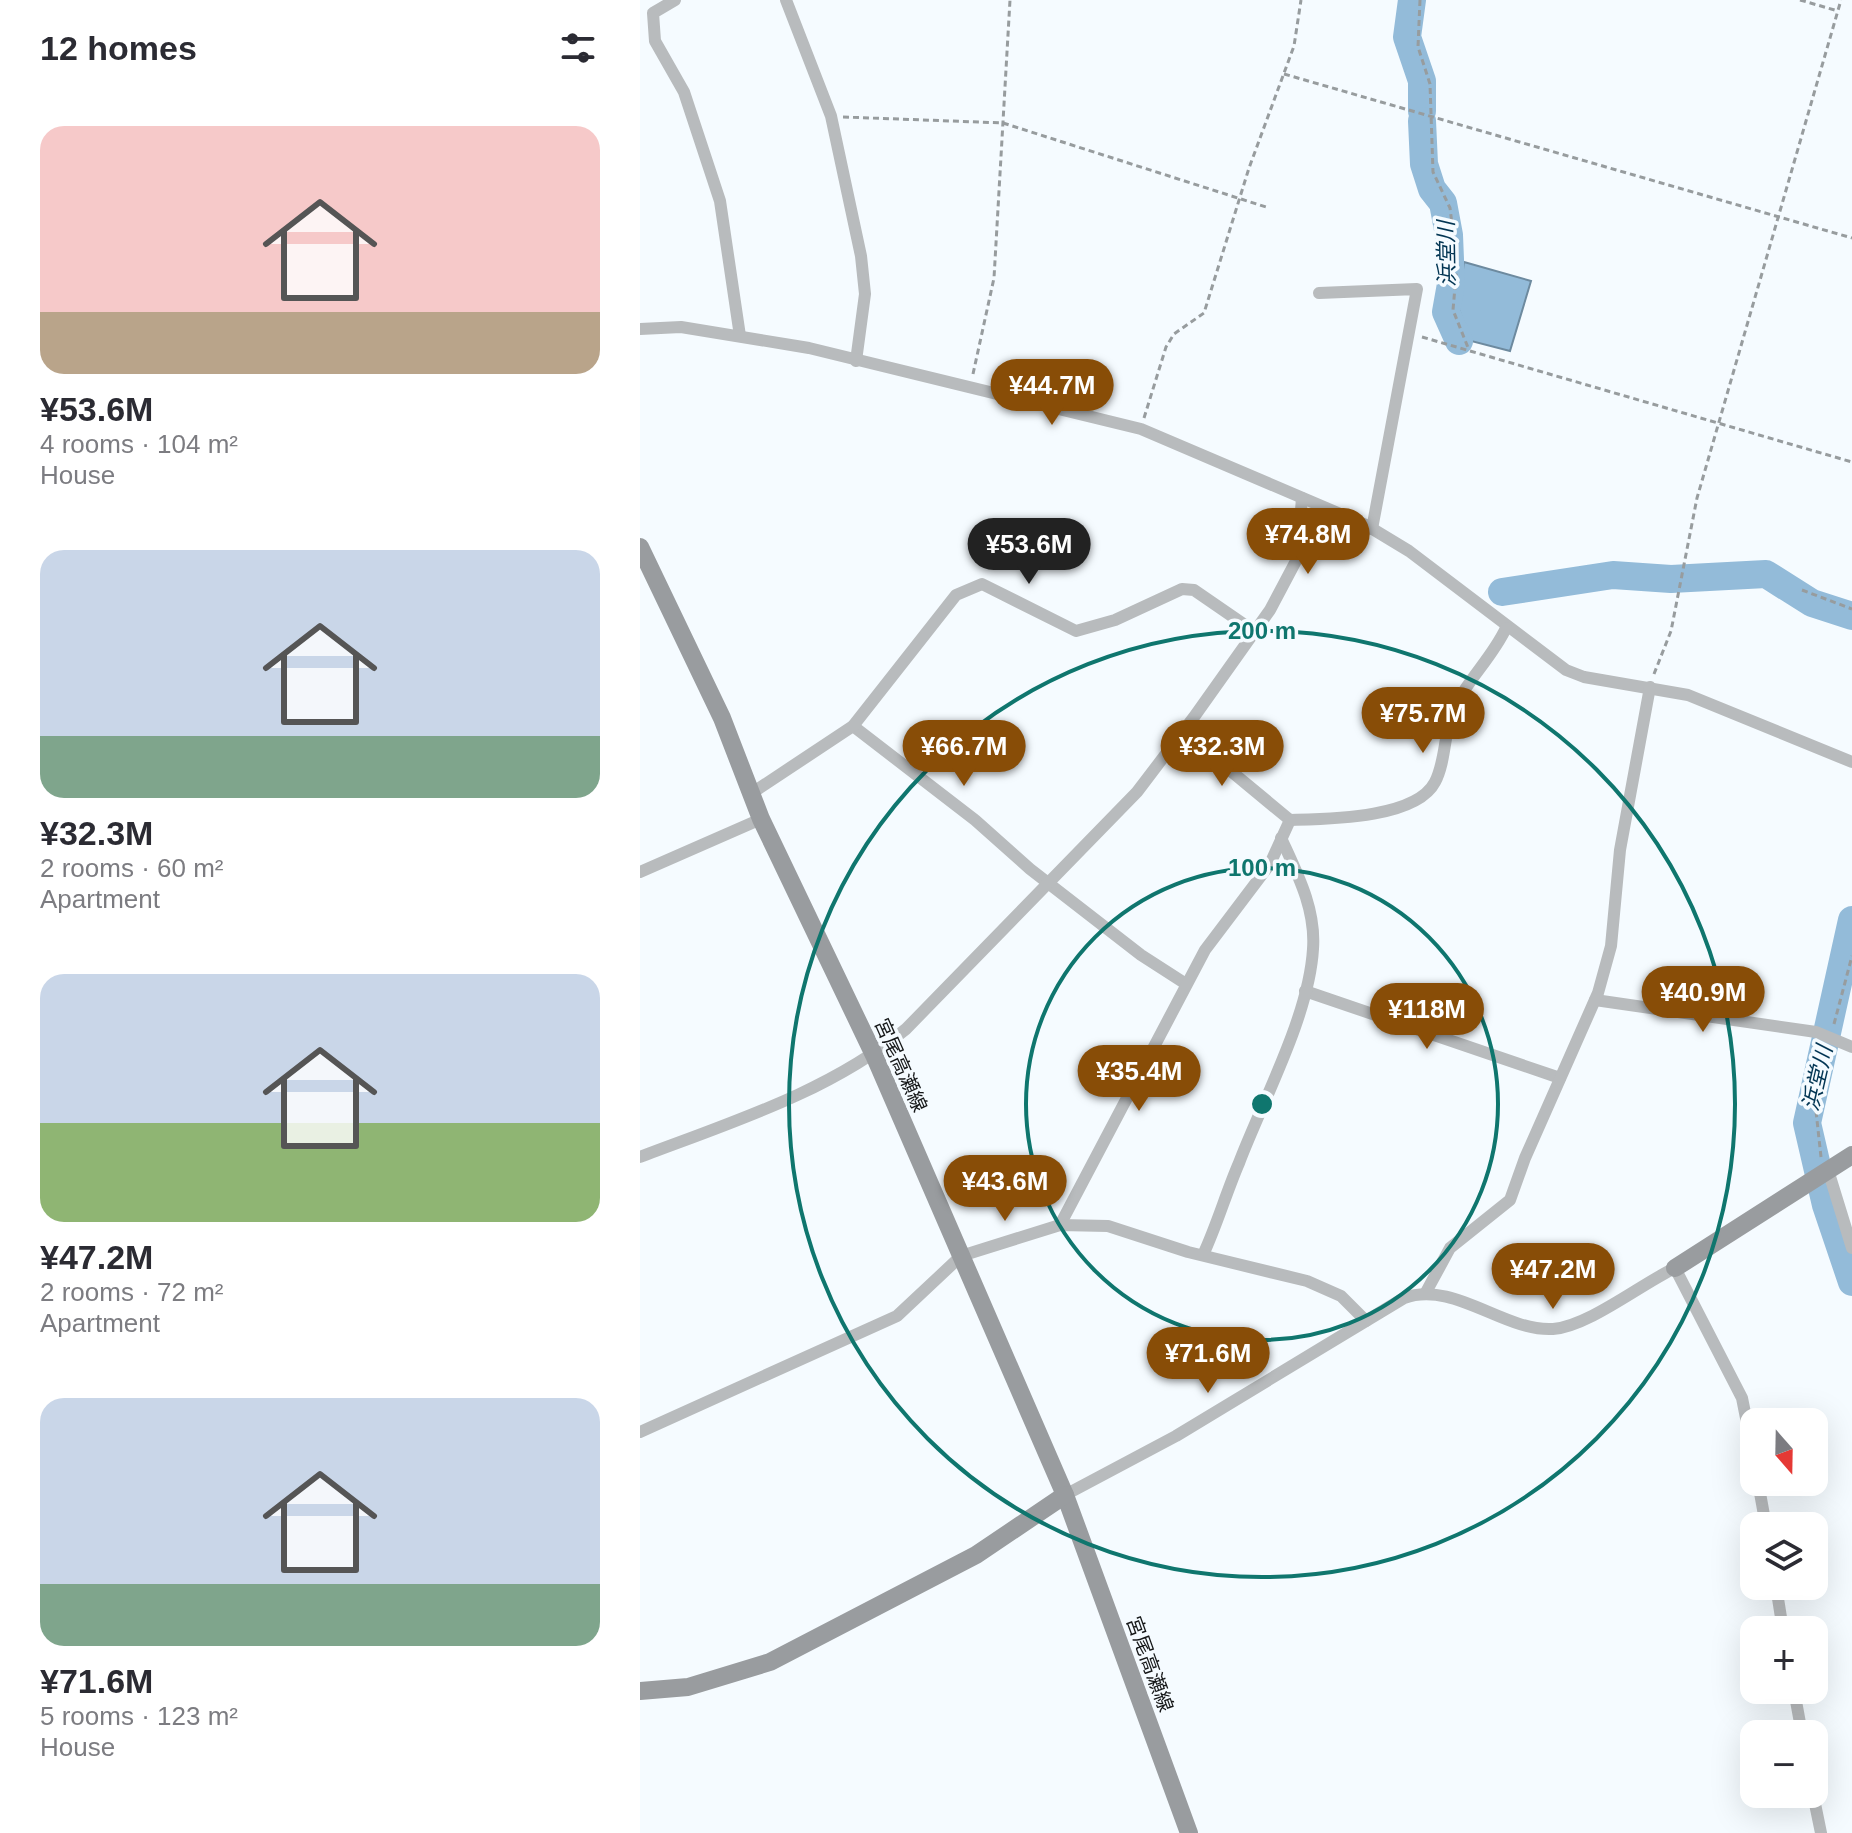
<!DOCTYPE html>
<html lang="en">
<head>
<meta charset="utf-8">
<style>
  :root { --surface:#fff; --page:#f7f7f7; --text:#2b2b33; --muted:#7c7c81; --accent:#884d07 }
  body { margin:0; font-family:Helvetica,"Noto Sans JP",sans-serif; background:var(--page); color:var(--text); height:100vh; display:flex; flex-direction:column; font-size:30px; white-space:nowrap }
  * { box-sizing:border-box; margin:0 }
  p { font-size:26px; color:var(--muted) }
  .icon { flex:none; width:44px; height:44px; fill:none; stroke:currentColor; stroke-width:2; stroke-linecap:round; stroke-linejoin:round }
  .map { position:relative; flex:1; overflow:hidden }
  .panel { display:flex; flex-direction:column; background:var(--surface); width:640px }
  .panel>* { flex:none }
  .needle { width:52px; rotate:160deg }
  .tools { position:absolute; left:1100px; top:1408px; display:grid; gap:16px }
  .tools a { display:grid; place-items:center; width:88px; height:88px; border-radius:16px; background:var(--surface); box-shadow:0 8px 32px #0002; font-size:40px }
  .price { position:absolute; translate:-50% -68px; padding:0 18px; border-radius:28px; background:var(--accent); color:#fff; font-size:26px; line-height:52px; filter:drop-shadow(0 2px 4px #0008) }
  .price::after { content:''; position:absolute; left:50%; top:48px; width:24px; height:18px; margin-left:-12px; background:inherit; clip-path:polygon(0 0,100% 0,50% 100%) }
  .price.selected { background:#222; color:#fff }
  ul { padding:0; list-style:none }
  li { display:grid; align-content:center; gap:16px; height:424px; padding:0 40px }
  li span { display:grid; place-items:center; height:248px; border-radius:24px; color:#555 }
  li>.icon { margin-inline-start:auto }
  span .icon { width:144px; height:144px; fill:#fffc; stroke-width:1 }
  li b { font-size:34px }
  h2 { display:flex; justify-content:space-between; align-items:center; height:96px; padding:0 40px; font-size:34px }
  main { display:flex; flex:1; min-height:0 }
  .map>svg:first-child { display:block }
</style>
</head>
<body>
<main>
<section class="panel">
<h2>12 homes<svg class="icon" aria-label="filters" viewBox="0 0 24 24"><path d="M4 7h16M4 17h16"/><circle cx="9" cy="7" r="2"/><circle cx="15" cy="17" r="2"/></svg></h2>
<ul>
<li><span style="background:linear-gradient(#f6c9c9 75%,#b9a48a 0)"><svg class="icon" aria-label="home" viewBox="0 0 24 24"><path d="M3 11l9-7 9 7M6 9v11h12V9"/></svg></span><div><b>¥53.6M</b><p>4 rooms · 104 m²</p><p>House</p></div></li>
<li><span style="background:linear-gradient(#c9d6e8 75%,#7fa58c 0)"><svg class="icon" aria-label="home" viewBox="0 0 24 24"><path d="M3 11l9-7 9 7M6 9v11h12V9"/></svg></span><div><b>¥32.3M</b><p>2 rooms · 60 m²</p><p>Apartment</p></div></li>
<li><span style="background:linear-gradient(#c9d6e8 60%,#8fb573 0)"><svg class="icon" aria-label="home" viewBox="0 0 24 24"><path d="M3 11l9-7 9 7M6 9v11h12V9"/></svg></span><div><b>¥47.2M</b><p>2 rooms · 72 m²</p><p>Apartment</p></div></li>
<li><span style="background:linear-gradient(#c9d6e8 75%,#7fa58c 0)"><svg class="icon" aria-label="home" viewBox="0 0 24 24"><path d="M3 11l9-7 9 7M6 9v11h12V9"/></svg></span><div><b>¥71.6M</b><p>5 rooms · 123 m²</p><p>House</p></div></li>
</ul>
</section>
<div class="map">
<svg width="1212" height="1833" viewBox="0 0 1212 1833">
  <rect width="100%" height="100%" fill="#f5fbff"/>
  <polygon fill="#93bbd9" stroke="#6d8a9f" stroke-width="2" points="824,262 891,281 870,351 831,341 818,307"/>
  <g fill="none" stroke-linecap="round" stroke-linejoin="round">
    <g stroke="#93bbd9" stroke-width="28">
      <polyline points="772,0 767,37 782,81 782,111"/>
      <polyline points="782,121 784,164 792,189 803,203 809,235 811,284 806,312 819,341"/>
      <polyline points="862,592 973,575 1031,579 1126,574 1172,603 1212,616"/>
      <polyline points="1212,920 1167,1123 1186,1205 1212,1282"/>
    </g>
    <g stroke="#979c9e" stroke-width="3" stroke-dasharray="6 4" stroke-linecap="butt">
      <polyline points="780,0 778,47 790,84 793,172 810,208 817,264 813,310 829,350"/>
      <polyline points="1160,0 1198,11"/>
      <polyline points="644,74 1212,238"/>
      <polyline points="203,117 363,123 626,207"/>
      <polyline points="782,337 1212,462"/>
      <polyline points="333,374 354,278 370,0"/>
      <polyline points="504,418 526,347 534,334 564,313 609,168 654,46 661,0"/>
      <polyline points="1162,590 1212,609"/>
      <polyline points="1014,674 1031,631 1057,498 1201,0"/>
      <polyline points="1194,1024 1212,956"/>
      <polyline points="1181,1157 1176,1111 1187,1050"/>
    </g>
    <g stroke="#b8bbbd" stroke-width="12">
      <polyline points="35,0 13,13 15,41 44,92 80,201 100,336"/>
      <polyline points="146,0 191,116 221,256 225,294 216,361"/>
      <polyline points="679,293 777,289 732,529"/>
      <polyline points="0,329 41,327 169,348 501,429 726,525 769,551 926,670 944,677 1048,695 1212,762"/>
      <polyline points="213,726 335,820 390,869 501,955 546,984"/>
      <path d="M547,726L563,748L650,820C686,819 776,819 795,782C806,761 804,732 813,710C827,680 852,658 866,628"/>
      <polyline points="112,793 213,726 316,595 342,584 436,631 475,620 542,589 554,590 615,632"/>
      <polyline points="0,872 121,819"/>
      <polyline points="665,991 920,1078"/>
      <polyline points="955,1000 1176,1032 1212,1047"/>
      <path d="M0,1157C92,1122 189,1092 266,1029L497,792L554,717L630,610L657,559L662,498"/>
      <polyline points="1188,1170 1212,1248"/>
      <polyline points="420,1225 565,950 630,864 650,820"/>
      <path d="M563,1255C577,1225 586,1193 599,1163C623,1100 669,1016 673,949C676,909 657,873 641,838"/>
      <polyline points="785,1294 810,1248 870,1200 885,1158 958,993 971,946 980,850 1010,687"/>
      <polyline points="0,1432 257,1316 321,1256 420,1225 468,1226 548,1252 667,1281 701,1296 726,1321"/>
      <polyline points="1118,1482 1126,1526"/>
      <path d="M425,1495L536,1436L764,1298C814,1280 864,1332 913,1329C949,1326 1001,1284 1035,1268L1102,1398L1114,1458"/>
      <polyline points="1136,1586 1143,1630"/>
      <polyline points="1154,1690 1162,1734"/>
      <polyline points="1173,1794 1181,1833"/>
    </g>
    <g stroke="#999c9f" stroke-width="18">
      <polyline points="0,547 82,718 121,819 234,1055 425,1495 549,1833"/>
      <polyline points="1035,1268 1212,1155"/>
      <polyline points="0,1691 48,1687 130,1662 336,1555 425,1495"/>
    </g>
  </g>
  <g fill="none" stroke="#0f766e" stroke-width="4">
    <circle cx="622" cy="1104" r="236"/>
    <circle cx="622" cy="1104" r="473"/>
  </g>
  <g text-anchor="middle" stroke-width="7" stroke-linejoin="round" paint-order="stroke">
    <g font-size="20" fill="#151718" stroke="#f5fbff">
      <text transform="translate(261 1065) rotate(66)" y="7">宮尾高瀬線</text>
      <text transform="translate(510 1664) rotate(70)" y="7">宮尾高瀬線</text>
    </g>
    <g font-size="22" font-style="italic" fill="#023553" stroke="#f5fbff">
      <text transform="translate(806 254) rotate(-91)" y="8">浜堂川</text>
      <text transform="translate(1177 1078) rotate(-77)" y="8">浜堂川</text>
    </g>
  </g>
  <circle cx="622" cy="1104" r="12" fill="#0f766e" stroke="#f5fbff" stroke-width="4"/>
  <g font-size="24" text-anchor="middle" font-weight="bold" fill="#0f766e" stroke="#f5fbff" stroke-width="7" stroke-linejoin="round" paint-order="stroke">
    <text x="622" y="639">200 m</text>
    <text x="622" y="876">100 m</text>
  </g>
</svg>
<div class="tools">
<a><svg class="needle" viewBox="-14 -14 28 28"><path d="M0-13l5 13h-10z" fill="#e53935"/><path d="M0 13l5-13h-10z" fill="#7c7c81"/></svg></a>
<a><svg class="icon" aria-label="layers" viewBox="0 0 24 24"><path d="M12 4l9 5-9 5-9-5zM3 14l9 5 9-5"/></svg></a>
<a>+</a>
<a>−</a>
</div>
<b class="price" style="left:412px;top:427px">¥44.7M</b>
<b class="price" style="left:668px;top:576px">¥74.8M</b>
<b class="price selected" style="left:389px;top:586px">¥53.6M</b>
<b class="price" style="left:783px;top:755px">¥75.7M</b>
<b class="price" style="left:324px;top:788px">¥66.7M</b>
<b class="price" style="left:582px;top:788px">¥32.3M</b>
<b class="price" style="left:1063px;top:1034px">¥40.9M</b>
<b class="price" style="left:787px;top:1051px">¥118M</b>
<b class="price" style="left:499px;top:1113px">¥35.4M</b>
<b class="price" style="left:365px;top:1223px">¥43.6M</b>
<b class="price" style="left:913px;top:1311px">¥47.2M</b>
<b class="price" style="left:568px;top:1395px">¥71.6M</b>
</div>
</main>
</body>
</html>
